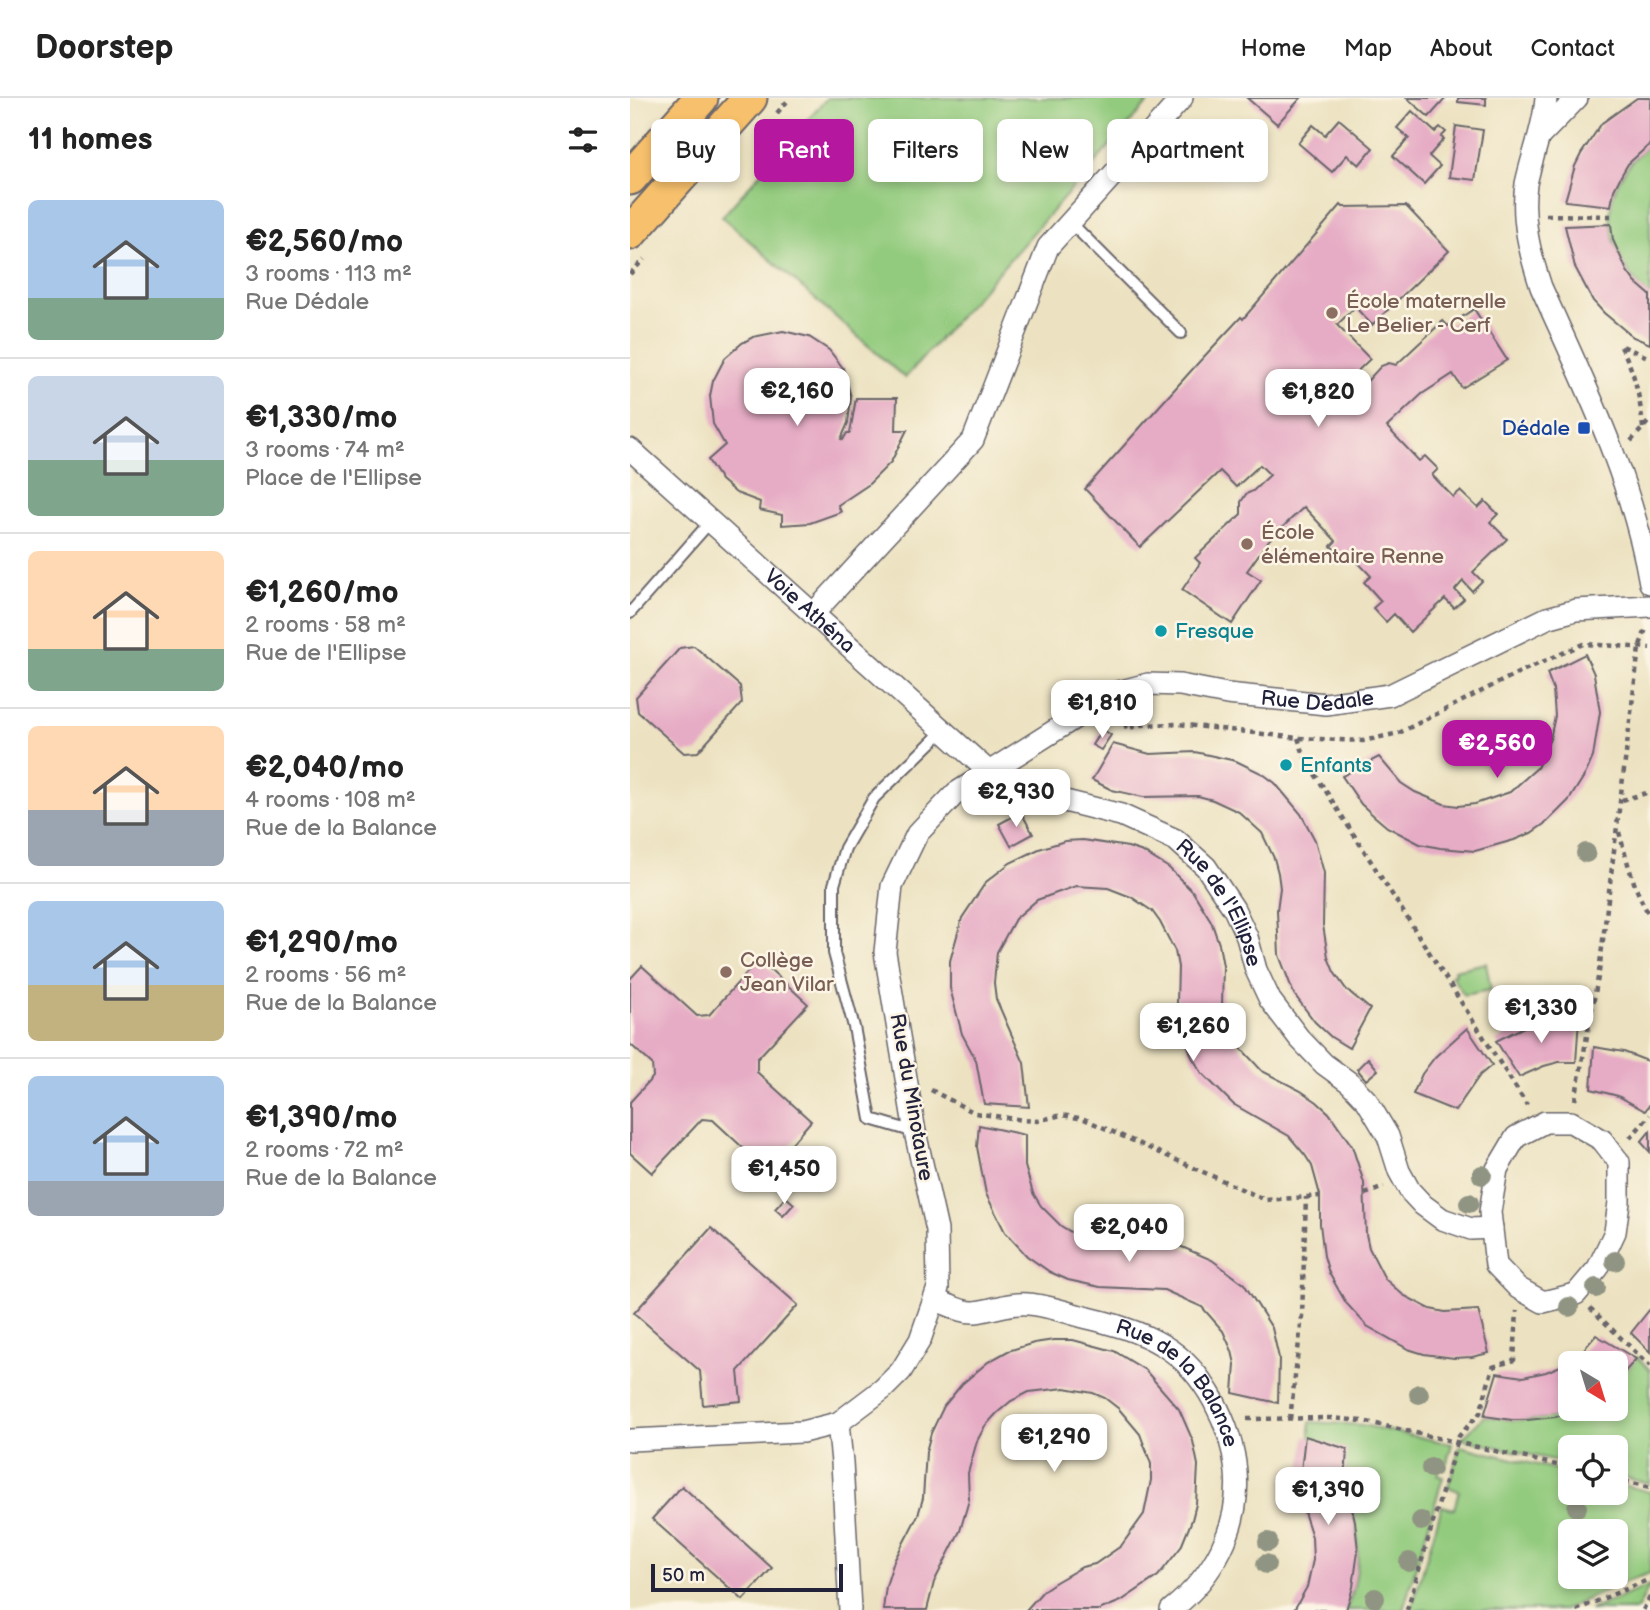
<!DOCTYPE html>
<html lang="en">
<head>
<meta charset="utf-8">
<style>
  :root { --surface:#fff; --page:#f6f6f6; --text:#222; --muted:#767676; --line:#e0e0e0; --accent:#b5179e }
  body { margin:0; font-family:"Balsamiq Sans",sans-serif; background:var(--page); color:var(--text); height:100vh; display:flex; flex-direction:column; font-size:26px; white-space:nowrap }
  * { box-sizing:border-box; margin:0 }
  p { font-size:23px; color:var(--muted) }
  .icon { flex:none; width:38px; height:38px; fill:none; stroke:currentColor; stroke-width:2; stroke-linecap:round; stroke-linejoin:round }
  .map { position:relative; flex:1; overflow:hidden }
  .drawer { display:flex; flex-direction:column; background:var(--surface); width:630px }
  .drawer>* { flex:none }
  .banner { position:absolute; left:21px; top:21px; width:665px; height:63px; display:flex; gap:14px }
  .needle { width:46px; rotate:142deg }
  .fabs { position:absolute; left:928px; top:1253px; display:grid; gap:14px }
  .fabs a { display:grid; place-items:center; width:70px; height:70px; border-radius:10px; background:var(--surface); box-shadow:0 4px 10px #0003; font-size:35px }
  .scale { position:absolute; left:21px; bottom:18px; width:192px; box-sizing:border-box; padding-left:7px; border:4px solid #22223b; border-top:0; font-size:19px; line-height:24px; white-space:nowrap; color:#22223b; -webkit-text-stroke:5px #fcf5e5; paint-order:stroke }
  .price { position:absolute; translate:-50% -60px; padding:0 16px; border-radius:14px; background:#fff; color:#222; font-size:23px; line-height:46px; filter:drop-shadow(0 2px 4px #0008) }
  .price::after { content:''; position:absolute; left:50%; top:42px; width:21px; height:16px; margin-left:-10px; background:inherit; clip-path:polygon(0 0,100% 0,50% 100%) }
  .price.on { background:var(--accent); color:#fff }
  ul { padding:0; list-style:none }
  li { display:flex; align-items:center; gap:21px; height:175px; padding:0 28px }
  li+li { border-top:2px solid var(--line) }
  li span { display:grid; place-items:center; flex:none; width:196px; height:140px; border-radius:10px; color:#555 }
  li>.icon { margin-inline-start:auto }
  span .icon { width:84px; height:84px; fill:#fffc; stroke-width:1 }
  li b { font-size:30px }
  h2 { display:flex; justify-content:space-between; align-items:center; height:84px; padding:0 28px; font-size:30px }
  .chip { padding:0 24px; border-radius:10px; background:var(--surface); box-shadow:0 4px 10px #0003; font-size:24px; line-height:63px }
  .chip.on { background:var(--accent); color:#fff }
  header { display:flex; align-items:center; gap:42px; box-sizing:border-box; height:98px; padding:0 35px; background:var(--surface); border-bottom:2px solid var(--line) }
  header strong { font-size:33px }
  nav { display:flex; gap:38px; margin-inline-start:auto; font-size:24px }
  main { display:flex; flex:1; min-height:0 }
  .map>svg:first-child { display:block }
</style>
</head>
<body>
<header>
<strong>Doorstep</strong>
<nav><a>Home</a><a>Map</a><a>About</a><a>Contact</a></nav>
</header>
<main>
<section class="drawer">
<h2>11 homes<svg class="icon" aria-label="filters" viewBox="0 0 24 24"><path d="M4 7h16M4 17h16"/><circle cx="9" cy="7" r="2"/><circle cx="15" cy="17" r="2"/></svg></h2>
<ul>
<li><span style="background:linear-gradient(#a9c7e8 70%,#7fa58c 0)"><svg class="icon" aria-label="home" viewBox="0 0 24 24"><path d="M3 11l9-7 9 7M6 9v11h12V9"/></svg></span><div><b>€2,560/mo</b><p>3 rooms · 113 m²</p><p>Rue Dédale</p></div></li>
<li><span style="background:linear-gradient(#c9d6e8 60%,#7fa58c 0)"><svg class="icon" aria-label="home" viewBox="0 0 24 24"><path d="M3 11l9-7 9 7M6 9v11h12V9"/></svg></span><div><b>€1,330/mo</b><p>3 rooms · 74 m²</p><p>Place de l'Ellipse</p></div></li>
<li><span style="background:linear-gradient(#ffd9b3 70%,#7fa58c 0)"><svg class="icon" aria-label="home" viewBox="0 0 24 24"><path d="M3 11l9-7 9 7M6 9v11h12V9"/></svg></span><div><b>€1,260/mo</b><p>2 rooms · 58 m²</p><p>Rue de l'Ellipse</p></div></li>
<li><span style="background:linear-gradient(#ffd9b3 60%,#9aa5b1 0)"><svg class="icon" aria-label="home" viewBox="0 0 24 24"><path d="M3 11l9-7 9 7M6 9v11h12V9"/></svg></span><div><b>€2,040/mo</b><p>4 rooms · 108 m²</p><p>Rue de la Balance</p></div></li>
<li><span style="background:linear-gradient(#a9c7e8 60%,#c2b280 0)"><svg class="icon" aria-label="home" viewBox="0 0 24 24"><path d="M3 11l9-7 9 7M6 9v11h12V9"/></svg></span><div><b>€1,290/mo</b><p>2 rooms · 56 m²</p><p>Rue de la Balance</p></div></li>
<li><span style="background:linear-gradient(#a9c7e8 75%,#9aa5b1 0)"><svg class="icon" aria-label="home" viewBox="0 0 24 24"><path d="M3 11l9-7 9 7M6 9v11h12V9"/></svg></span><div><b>€1,390/mo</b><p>2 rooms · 72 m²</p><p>Rue de la Balance</p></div></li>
</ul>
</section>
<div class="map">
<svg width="1020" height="1512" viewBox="0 0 1020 1512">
  <rect width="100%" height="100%" fill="#fcf5e5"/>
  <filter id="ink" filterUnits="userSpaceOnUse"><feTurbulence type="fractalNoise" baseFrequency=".0143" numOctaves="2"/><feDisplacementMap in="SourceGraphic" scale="14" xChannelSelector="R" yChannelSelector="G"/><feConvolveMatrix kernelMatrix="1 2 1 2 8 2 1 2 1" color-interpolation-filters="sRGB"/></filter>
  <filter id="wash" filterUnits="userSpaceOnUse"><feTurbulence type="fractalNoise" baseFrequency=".00686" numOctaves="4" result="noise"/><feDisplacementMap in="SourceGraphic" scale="28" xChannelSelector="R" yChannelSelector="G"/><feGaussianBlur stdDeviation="1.57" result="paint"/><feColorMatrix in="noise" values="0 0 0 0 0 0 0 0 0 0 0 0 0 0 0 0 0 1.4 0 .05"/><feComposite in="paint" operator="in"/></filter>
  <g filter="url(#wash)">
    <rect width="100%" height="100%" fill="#ece2c1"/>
    <g fill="#93cb7e" stroke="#5a765c" stroke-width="2" fill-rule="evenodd">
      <polygon points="197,0 522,0 275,280 92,119"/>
      <path d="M1020,46V197C1007,189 999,177 992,163C969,117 981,78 1020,46Z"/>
      <polygon points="856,865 861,892 834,897 821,877 825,876 824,872"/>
      <polygon points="1007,1259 1020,1272 1020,1386 985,1377 985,1349 940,1349 940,1366 832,1341 854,1318 882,1322 897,1322 926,1319 945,1311 985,1311 985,1285"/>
      <path d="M680,1324L732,1327L822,1346L815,1371L810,1370L808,1378L813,1379L773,1512H716C728,1485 731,1453 725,1424C721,1405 715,1389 715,1369L680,1340Z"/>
      <path d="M830,1348L940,1375V1395H985V1385L1020,1394V1475L989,1486L934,1512H781L812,1408L824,1411L829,1393L818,1389ZM940,1433H985V1479H940Z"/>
      <polygon points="1020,1487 1007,1512 960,1512"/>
    </g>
    <g id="blocks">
      <g fill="#e6acc5">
        <polygon points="617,0 671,0 647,26"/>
        <polygon points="777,0 816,0 799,19"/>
        <polygon points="828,0 856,0 856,7 828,4"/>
        <polygon points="1007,0 1020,0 1020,46 998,66 991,78 984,92 981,108 935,103 945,68 951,56 972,25"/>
        <polygon points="782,13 805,34 810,29 816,34 811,39 814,41 799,58 810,68 794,86 763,58 779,40 767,30"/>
        <polygon points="709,21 743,50 729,67 717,57 702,74 668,45 683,27 695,37"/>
        <polygon points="826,28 853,32 845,82 819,79"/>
        <polygon points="711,107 713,109 776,108 819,153 742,227 725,209 707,227 740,261 717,283 727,294 751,268 759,265 766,267 813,223 818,228 844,211 877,262 832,290 823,276 792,296 757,329 789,363 795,358 808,371 802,377 823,399 830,393 848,410 855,403 868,416 860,424 877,441 843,474 852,483 842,493 833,483 825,492 834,501 824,510 815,501 780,534 764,516 756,524 743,510 751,503 734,484 741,478 720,456 714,461 701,448 706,443 674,409 639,442 617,473 631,482 602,526 552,492 570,465 565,460 611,416 611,404 616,396 623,393 640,377 630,367 606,389 590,373 510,449 455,391 569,264 611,219 613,221"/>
        <polygon points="981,126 983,142 997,173 1005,184 1020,197 1020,246 1003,239 974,215 963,203 945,169 935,128"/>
        <polygon points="153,233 179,239 199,252 213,270 221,299 218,325 211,341 213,342 217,335 220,335 226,300 267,300 266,332 277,332 261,364 238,387 208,407 211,414 180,425 152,427 152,417 129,412 130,404 106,395 91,382 78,362 95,347 83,326 80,298 83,283 95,260 112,245 123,239"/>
        <polygon points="64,548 110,588 112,605 68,654 54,655 8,614 6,599 50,550"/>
        <polygon points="955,556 964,576 970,614 963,659 956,675 939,702 917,724 901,735 884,742 845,753 810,750 790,746 757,729 743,717 731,706 712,678 749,659 771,685 785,694 814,706 828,708 845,706 880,694 907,670 920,641 925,618 923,591 917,575"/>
        <polygon points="472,631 481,637 471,652 462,647"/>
        <polygon points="483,646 520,656 565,654 606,663 633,676 645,685 671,716 685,742 694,775 693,827 698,859 704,874 716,891 740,911 719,950 701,939 685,924 664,896 649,857 647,812 650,790 648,775 644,760 632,735 609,714 583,702 568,698 513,699 482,692 462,682"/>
        <polygon points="391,714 403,736 381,748 369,726"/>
        <polygon points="453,742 498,749 513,754 539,770 563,794 581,823 589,846 593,868 592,908 595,921 608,947 632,973 671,993 687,1004 699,1015 722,1048 734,1085 736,1136 739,1150 755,1181 773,1197 800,1211 815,1214 848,1212 859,1255 842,1259 824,1260 794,1256 778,1251 737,1228 716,1205 699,1175 694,1158 690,1126 690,1097 682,1068 675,1057 659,1038 603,1006 572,975 562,959 550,925 547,906 548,869 545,853 530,824 522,813 501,799 478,790 446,788 407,802 385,821 367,854 364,885 366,901 394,965 399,1009 354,1006 346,962 332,936 320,890 320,863 332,820 356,784 380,765 409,751 435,743"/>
        <polygon points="129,861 178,906 127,961 127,974 181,1023 138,1073 83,1022 72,1021 22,1075 0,1055 0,1004 23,979 22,966 0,946 0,881 12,868 67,918 79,917"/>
        <polygon points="949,920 946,964 929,964 914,968 889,979 866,943 894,929 923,923"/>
        <polygon points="837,930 862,967 850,977 825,1013 783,996 792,976 805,959"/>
        <polygon points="964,949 994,954 1020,964 1020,1006 1015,1013 988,998 961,991"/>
        <polygon points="738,960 748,972 736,982 727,971"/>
        <polygon points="349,1027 395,1037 395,1068 403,1095 411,1108 431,1128 441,1134 467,1145 523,1144 552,1149 582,1162 614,1186 642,1230 649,1260 648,1305 603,1295 605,1266 602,1253 593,1233 572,1209 534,1192 470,1189 438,1182 420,1174 397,1158 375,1134 356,1096 347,1049"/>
        <polygon points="1020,1033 1020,1054 1011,1044"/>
        <polygon points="156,1099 164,1106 153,1118 145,1111"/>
        <polygon points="81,1130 168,1207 108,1273 111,1303 73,1307 70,1273 4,1215"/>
        <polygon points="1020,1211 1020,1254 1001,1235"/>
        <polygon points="966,1237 1006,1261 985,1285 985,1265 940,1265 940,1311 945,1311 926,1319 897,1322 882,1322 854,1318 867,1275 893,1279 916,1274 945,1262"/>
        <polygon points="424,1242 443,1242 484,1253 515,1272 549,1311 563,1343 568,1367 566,1406 562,1422 551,1449 528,1478 491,1503 469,1512 396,1512 414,1492 426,1484 452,1469 465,1466 491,1448 514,1416 521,1382 521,1366 510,1336 489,1311 475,1300 463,1295 435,1290 399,1294 381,1303 367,1315 355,1328 347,1343 338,1375 339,1402 330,1433 304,1484 297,1512 253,1512 256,1488 264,1463 288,1417 293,1400 296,1354 301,1335 314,1308 332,1286 358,1264 378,1253 404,1245"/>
        <polygon points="675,1338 717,1351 715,1382 725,1423 728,1453 723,1489 716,1512 664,1512 677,1489 683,1462 682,1439 675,1417 670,1382"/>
        <polygon points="52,1388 142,1470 113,1502 22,1421"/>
      </g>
    </g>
  </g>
  <g filter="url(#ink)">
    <use href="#blocks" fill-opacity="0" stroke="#69656a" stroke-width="2"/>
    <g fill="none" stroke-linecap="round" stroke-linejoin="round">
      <defs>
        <g id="lane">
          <polyline points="440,124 551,235"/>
          <polyline points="0,515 80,424"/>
          <polyline points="285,1034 241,1021 224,929 204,855 204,787 215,750 244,700 313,633"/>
        </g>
        <g id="street">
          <path d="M916,0C914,30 902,57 896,86C891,121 900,156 911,189C954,285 1002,380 1020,485"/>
          <polyline points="910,38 947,0"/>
          <path id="s1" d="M0,351L358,673L391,692L491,717L546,742L576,769L604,811L617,839L626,872L640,902L669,940L694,966L720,985L737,1003L758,1038L769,1073L780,1093L793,1107L812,1121L841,1131L862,1130"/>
          <polyline points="183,516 343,342 418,149 552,0"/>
          <polygon points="915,1024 941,1024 972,1042 989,1064 989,1104 985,1134 968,1170 946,1196 913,1204 888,1190 866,1167 860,1114 867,1071 886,1039"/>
          <path id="s2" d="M305,1202C318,1206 332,1215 345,1214C363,1212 380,1204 398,1206C415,1207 432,1213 450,1218C479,1225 508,1232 534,1248C575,1273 602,1328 606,1374C611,1429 583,1479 541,1512"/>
          <polyline points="208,1325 212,1364 220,1512"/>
          <path id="s3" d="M0,1342L172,1334L208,1325L253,1291L271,1273L290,1242L308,1190L307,1132L285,1034L255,854L262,788L287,736L326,695L484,595L518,586L550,587L597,596L696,606L760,597L917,520L946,512L1020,508"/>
        </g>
        <g id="primary">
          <polyline points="0,80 71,0"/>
          <polyline points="0,135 120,0"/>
        </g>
      </defs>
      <use href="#lane" stroke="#69656a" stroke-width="14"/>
      <use href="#street" stroke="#69656a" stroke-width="24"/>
      <use href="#primary" stroke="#69656a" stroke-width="37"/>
      <g stroke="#69656a" stroke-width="4.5" stroke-dasharray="5 5" stroke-linecap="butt">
        <polyline points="147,15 160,0"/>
        <polyline points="916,117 981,118"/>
        <polyline points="0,176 14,161"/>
        <path d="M1013,330C1010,300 1005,273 990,247L1020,260"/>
        <polyline points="1001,343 1020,322"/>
        <polyline points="492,616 497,631 509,627 548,626 668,640 733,643 769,635 890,574 953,546 1020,550"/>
        <polyline points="668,640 676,662 897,1007"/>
        <polyline points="992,702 1020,694"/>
        <path d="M989,734C997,762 1004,793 1020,818"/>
        <polyline points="301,992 345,1015 393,1022 407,1023 432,1017 454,1021 636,1102 691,1098"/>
        <polyline points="945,1002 969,874 1009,550 1016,531"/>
        <polyline points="1000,1040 1020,1017"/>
        <polyline points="735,1096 754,1089"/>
        <polyline points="960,1210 1020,1268"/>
        <polyline points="617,1321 701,1320 733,1323 940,1370"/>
        <polyline points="660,1321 672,1218 676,1099"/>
        <polyline points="985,1381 1020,1389"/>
        <polyline points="777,1512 827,1344 829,1338 850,1315 863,1269 884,1262 887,1213"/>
        <polyline points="946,1512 1020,1481"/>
        <polyline points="1013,1512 1020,1499"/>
      </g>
      <use href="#lane" stroke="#fff" stroke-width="10"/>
      <use href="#street" stroke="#fff" stroke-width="21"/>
      <use href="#primary" stroke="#f7c06c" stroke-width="33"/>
    </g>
    <g fill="#909482">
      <circle cx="956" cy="755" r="10"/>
      <circle cx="852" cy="1077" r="10"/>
      <circle cx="839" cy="1105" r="10"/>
      <circle cx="985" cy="1163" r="10"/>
      <circle cx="966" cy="1190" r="10"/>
      <circle cx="939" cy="1209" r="10"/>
      <circle cx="789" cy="1296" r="10"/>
      <circle cx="801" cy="1370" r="10"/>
      <circle cx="947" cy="1409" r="10"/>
      <circle cx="791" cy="1423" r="10"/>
      <circle cx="638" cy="1444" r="10"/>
      <circle cx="779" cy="1464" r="10"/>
      <circle cx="636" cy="1466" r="10"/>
      <circle cx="745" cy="1500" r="10"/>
    </g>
  </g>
  <g fill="#8d6e63" stroke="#fcf5e5" stroke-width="2.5">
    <circle cx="702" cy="215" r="7"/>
    <circle cx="617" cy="446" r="7"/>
    <circle cx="96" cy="874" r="7"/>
  </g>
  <rect fill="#1a4fb4" stroke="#fcf5e5" stroke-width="2.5" x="947" y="323" width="14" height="14" rx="3.5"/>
  <g fill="#0f9aa8" stroke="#fcf5e5" stroke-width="2.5">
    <circle cx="531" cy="533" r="7"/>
    <circle cx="656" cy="667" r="7"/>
  </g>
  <g text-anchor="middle" stroke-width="5" stroke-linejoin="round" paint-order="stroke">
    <g font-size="21" fill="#785e54" stroke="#fcf5e5" text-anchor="start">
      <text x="716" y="210">École maternelle<tspan x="716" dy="24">Le Belier - Cerf</tspan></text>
      <text x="631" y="441">École<tspan x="631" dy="24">élémentaire Renne</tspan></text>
      <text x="110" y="869">Collège<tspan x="110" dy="24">Jean Vilar</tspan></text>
    </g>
    <g font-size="21" fill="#164399" stroke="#fcf5e5" text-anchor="end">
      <text x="940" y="337">Dédale</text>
    </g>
    <g font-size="21" fill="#22223b" stroke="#fcf5e5">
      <text dy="7" stroke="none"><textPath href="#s1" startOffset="242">Voie Athéna</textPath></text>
      <text dy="7" stroke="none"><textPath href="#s3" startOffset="1297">Rue Dédale</textPath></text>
      <text dy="7" stroke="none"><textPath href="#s1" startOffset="761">Rue de l'Ellipse</textPath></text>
      <text transform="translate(282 999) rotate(80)" y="7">Rue du Minotaure</text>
      <text dy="7" stroke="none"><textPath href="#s2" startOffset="275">Rue de la Balance</textPath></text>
    </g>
    <g font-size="21" fill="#0d838f" stroke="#fcf5e5" text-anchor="start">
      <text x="545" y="540">Fresque</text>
      <text x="670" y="674">Enfants</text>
    </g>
  </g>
</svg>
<div class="fabs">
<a><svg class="needle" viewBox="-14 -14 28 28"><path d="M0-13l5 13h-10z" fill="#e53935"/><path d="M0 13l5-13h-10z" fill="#767676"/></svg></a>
<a><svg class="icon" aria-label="locate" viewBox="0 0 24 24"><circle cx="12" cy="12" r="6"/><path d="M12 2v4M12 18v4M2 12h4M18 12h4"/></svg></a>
<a><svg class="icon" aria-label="layers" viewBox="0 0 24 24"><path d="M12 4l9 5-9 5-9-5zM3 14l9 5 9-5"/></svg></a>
</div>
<div class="scale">50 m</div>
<b class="price" style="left:167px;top:330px">€2,160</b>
<b class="price" style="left:688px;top:331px">€1,820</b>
<b class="price" style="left:472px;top:642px">€1,810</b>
<b class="price on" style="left:867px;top:682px">€2,560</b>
<b class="price" style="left:386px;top:731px">€2,930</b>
<b class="price" style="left:911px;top:947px">€1,330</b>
<b class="price" style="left:563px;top:965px">€1,260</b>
<b class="price" style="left:154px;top:1108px">€1,450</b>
<b class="price" style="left:499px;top:1166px">€2,040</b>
<b class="price" style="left:424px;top:1376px">€1,290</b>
<b class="price" style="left:698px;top:1429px">€1,390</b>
<div class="banner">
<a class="chip">Buy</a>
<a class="chip on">Rent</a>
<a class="chip">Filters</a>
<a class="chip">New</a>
<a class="chip">Apartment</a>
</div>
</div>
</main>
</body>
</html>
